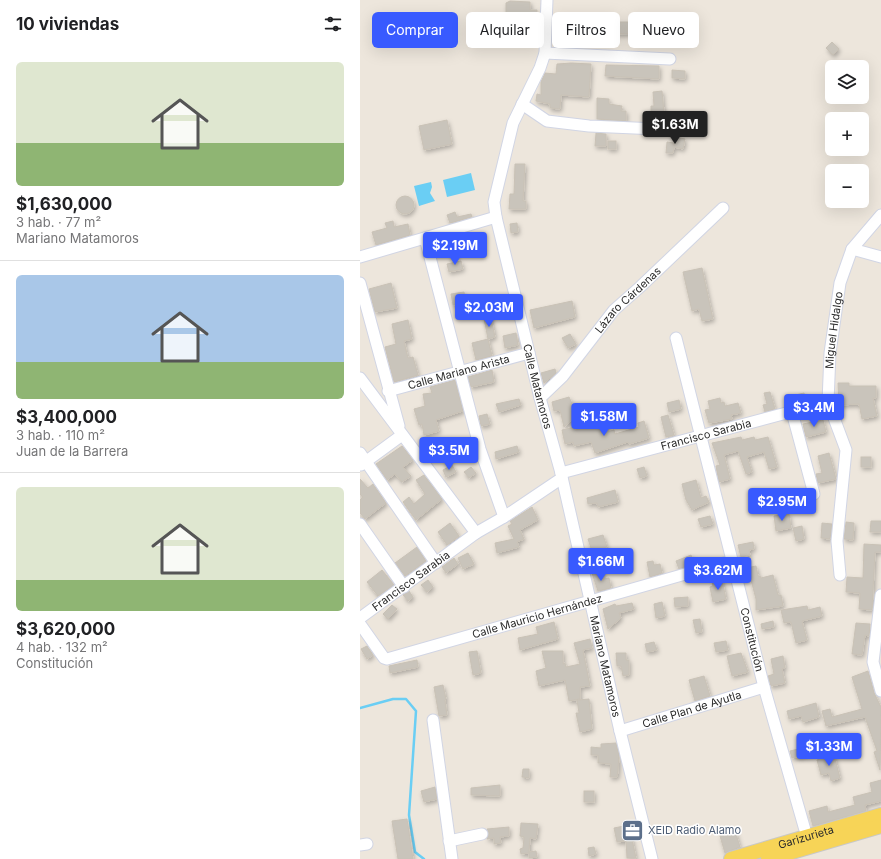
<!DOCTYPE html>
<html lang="es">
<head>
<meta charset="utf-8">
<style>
  :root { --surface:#fff; --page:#f2f2f2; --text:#202124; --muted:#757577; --line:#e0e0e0; --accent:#385aff }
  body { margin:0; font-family:Inter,sans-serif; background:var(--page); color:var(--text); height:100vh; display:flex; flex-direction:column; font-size:15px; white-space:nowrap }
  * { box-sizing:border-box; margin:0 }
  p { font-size:13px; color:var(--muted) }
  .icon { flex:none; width:22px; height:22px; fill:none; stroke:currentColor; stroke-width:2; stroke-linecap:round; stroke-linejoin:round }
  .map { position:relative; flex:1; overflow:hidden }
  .sheet { display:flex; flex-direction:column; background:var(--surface); width:360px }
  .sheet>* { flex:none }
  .banner { position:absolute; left:12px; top:12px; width:380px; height:36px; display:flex; gap:8px }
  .buttons { position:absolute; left:465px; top:60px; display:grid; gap:8px }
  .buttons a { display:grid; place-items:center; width:44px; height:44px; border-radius:6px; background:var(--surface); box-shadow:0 4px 16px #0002; font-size:20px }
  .price { position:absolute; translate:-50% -34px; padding:0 9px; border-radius:4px; background:var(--accent); color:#fff; font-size:13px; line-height:26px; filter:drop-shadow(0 1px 2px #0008) }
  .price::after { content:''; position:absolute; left:50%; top:24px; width:12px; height:9px; margin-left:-6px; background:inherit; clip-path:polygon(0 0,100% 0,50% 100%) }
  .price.selected { background:#222; color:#fff }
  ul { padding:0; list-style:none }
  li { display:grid; align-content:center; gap:8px; height:212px; padding:0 16px }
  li+li { border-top:1px solid var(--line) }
  li span { display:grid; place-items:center; height:124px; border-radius:6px; color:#555 }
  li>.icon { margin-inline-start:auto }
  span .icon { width:72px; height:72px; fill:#fffc; stroke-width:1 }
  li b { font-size:17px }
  h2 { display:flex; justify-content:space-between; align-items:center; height:48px; padding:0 16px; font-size:17px }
  .chip { padding:0 14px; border-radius:6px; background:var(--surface); box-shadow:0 4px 16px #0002; font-size:14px; line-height:36px }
  .chip.selected { background:var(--accent); color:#fff }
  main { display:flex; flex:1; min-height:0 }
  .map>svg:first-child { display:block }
</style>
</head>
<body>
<main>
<section class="sheet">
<h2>10 viviendas<svg class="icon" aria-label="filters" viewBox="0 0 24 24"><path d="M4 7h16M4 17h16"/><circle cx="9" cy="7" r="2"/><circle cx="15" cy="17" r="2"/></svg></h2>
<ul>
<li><span style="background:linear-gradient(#dfe7d0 65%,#8fb573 0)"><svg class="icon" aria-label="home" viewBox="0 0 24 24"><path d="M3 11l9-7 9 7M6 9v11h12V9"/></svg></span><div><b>$1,630,000</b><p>3 hab. · 77 m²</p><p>Mariano Matamoros</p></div></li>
<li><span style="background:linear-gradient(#a9c7e8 70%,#8fb573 0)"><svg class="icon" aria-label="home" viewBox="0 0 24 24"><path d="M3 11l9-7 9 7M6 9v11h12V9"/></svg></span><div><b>$3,400,000</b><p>3 hab. · 110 m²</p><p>Juan de la Barrera</p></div></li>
<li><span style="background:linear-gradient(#dfe7d0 75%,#8fb573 0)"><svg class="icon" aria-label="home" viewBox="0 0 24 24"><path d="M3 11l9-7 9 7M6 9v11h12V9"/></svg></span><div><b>$3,620,000</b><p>4 hab. · 132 m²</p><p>Constitución</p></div></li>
</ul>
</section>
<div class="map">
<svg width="521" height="859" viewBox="0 0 521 859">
  <defs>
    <filter id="shadow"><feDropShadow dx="1.5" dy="2.5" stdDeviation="2" flood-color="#0004"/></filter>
  </defs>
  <rect width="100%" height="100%" fill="#ede6dc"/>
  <g fill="#6acef4">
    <polygon points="111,173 115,190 87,197 83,180"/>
    <polygon points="71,182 72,187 70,193 75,201 59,206 54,186"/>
  </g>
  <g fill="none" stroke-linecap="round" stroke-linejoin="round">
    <polyline stroke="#6acef4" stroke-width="2.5" points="0,708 33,699 46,699 56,711 49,815 55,852 64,859"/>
  </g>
  <g fill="#c9c4bb" stroke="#c9c2b6" filter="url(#shadow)">
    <polygon points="150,1 170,2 170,10 177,10 177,27 165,27 164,34 153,33 154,19 149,19 149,14 146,14 146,3"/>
    <polygon points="311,20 317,20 317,31 295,30 296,23 311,23"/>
    <polygon points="257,22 282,22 282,33 256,34"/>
    <polygon points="472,42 479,49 473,55 466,48"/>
    <polygon points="211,63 231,64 229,97 201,95 200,109 190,108 190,104 176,101 177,94 181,95 181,82 185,73 196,74 197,64"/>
    <polygon points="246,65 299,66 299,79 245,76"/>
    <polygon points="312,70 325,71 325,79 312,78"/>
    <polygon points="302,91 304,112 311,112 311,123 302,123 302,121 288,121 288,112 291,112 291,106 294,106 293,92"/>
    <polygon points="237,98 249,99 249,104 262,106 261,111 266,111 266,121 237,119"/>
    <polygon points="87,120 92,144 64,150 59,126"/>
    <polygon points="236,133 246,134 246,146 235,146"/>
    <polygon points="315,137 325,139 323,149 314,147 313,153 306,153 307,142 314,143 314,146"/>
    <rect x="248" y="141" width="8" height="8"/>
    <polygon points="155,164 165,164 163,201 166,201 166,209 149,209 150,194 154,194"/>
    <circle cx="45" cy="205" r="9"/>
    <polygon points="95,212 97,217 111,214 112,217 90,223 87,215"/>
    <polygon points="33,221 34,227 48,224 50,235 16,245 12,232 27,228 25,223"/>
    <polygon points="157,223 158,232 151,233 150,224"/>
    <polygon points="101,261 103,269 89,272 87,264"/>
    <polygon points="342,268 353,319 342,321 339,309 332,311 323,272"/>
    <polygon points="31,283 37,308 15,312 9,289"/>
    <polygon points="104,292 106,303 93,305 91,294"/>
    <polygon points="212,301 215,317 174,328 170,310"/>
    <polygon points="131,318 135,337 128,339 124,319"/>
    <polygon points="48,320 52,339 44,341 48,358 53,357 58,375 34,382 25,347 36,344 32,324"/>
    <polygon points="156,333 158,345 145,348 143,336"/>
    <polygon points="210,334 216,344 208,348 202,338"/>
    <polygon points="128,339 132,356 116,360 112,343"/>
    <polygon points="195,369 196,373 184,383 181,373"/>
    <polygon points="132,370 134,382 111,387 108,377"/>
    <polygon points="95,380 103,411 76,420 79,431 64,435 62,424 59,425 54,409 65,406 63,394 72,393 70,387"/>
    <polygon points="478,383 489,383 489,386 516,386 516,398 513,398 517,416 502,419 499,404 479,405"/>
    <polygon points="410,392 415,409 405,412 403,405 407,404 404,393"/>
    <polygon points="444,393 446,401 432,404 431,396"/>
    <polygon points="209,397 217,415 204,427 200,410 194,411 192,402"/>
    <polygon points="360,398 361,403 364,402 365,406 378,403 381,413 371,415 372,419 349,423 345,410 350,409 348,401"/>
    <polygon points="159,399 161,405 139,412 136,404"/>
    <polygon points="319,400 321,409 309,412 307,403"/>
    <polygon points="127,414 130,424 121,426 119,416"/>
    <polygon points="308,415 314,435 306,437 301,417"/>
    <polygon points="463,420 466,432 446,437 443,424"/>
    <polygon points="284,421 289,438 269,444 268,442 235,453 231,442 214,446 213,442 205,444 202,430 214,427 215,430 227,427 226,424 233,423 235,429 246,426 247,432 254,430 255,434 279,427 278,423"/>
    <polygon points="381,437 382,440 394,437 395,440 408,437 417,467 409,469 404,452 387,457 392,472 386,474 378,451 364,455 370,479 359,482 356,466 360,465 352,443"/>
    <polygon points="42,446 53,460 43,467 51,476 42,482 35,474 27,480 16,464"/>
    <polygon points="157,446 159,452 136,459 135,452"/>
    <polygon points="469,453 476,479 458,483 456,474 462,473 458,456"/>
    <rect x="501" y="457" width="10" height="10"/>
    <polygon points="92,465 96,472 86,477 83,470"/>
    <polygon points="111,467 116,473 109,478 104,472"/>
    <polygon points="284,467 287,476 280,478 277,469"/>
    <polygon points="64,475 82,499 56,520 43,502 49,497 54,504 65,494 56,480"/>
    <polygon points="0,479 8,488 13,484 26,503 5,519 0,513 0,500 3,497 0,494"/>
    <polygon points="336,480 341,498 346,496 349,502 332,510 326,500 322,484"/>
    <polygon points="255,490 258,502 238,507 237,503 228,504 227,498"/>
    <polygon points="172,507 178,520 160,530 164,539 157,542 159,547 137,553 135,543 154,539 148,526 152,524 150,521"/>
    <polygon points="429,514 431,528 416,531 414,516"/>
    <polygon points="350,516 353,524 341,527 338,519"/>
    <polygon points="511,521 521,521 521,532 510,532"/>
    <polygon points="486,522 494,523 493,540 484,539"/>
    <polygon points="90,523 99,536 87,545 78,532"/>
    <polygon points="462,523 472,524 470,539 461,538"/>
    <polygon points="442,526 444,539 436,541 433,528"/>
    <polygon points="243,535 247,547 232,551 228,539"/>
    <polygon points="393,542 394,549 389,550 390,555 381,557 378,545"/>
    <polygon points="504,544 521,545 521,552 515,552 512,610 499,609 500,593 486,592 487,577 503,578"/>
    <polygon points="57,547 66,561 45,576 35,563"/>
    <polygon points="108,553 114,564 103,569 98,558"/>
    <polygon points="331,555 334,564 319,569 316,561"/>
    <polygon points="94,558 98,564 86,573 82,567"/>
    <polygon points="293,561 294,565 300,564 302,573 290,577 287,562"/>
    <polygon points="396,566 398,576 400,576 401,578 413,575 418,595 421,595 423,606 396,610 396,599 390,576 388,577 386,568"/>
    <polygon points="22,570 34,585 18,596 7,582"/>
    <polygon points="241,571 243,579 249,578 251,588 238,591 232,573"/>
    <polygon points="68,580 73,587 67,592 61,585"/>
    <polygon points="362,580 366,599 353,602 350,587 353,586 352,582"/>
    <polygon points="49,591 53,597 48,601 43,595"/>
    <polygon points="328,597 328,606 315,607 314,598"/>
    <polygon points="302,602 305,616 296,618 294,604"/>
    <polygon points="272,603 274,609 259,613 261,618 248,629 243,609 255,604 256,606"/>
    <polygon points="32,605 37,609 28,619 23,614"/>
    <polygon points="447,606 448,610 460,607 462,616 442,621 447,640 436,643 431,622 424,623 421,610"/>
    <polygon points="340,619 342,632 336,633 333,620"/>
    <polygon points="413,621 414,627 402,629 401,624"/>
    <polygon points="194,622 198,639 160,650 158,638 178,634 176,627"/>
    <polygon points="496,623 510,624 509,636 505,635 502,655 492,654"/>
    <polygon points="230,639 232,648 223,650 230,686 220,687 220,699 209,701 205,680 179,686 176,671 186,668 182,651 203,651 203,664 205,663 206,667 220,664 214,643"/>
    <polygon points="366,641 368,650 356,652 354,643"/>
    <polygon points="294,642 297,650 287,652 285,644"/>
    <polygon points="7,646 13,655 7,659 1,649"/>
    <polygon points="117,651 121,673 113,675 109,652"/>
    <polygon points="256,653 266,653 266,660 269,660 269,675 263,676 261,666 257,666"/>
    <polygon points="381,653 388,672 372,676 367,656"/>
    <polygon points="423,656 425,668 422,669 425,683 411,686 408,676 414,674 411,659"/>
    <polygon points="57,660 58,667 30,673 29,666"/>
    <polygon points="508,671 514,693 521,707 520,770 514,752 517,751 505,717 466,726 462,711 470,709 472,717 502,709 492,677"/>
    <polygon points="344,676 350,696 335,701 329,680"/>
    <polygon points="83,685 86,699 85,700 87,715 79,716 74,687"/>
    <polygon points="229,699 232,729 220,732 216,713 219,713 217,700"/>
    <polygon points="456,703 459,717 443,722 441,716 429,719 427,711"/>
    <polygon points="256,743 259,755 258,771 257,777 250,777 251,764 238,763 238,755 231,755 231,747 241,748 241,744"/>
    <polygon points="451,746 452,753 432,758 430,751"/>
    <polygon points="474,755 480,778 471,781 469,773 461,775 457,760"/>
    <polygon points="163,769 169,769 169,778 162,777"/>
    <polygon points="521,780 521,801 505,805 506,811 453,826 449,811 467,806 468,812 495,805 493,797 512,792 510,783"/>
    <polygon points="140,785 140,796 111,795 111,788"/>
    <polygon points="75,787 77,799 64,802 61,791"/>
    <rect x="224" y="791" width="10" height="11"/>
    <polygon points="47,819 53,859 38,859 32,821"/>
    <polygon points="161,823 178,824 176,839 170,838 169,852 176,851 177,857 169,858 169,853 161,854 160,849 163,848 164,837 160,836"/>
    <polygon points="269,825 276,858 267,858 266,841 257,842 254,828"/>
    <polygon points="149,827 149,836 140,837 141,843 134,844 134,838 127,839 129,833 127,829"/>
    <polygon points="375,831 380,847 365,853 360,836"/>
    <polygon points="234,847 236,854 229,856 228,848"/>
  </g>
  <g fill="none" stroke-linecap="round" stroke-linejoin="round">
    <defs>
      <g id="minor">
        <path id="s1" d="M187,0L185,53L180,68L153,123L134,202L136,217L180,398L201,473L260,731L292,859"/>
        <polyline points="185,53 310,59"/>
        <polyline points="162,104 187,121 229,126 297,129"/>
        <polyline points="65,238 120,449 144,517"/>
        <polyline points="492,249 521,257"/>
        <polyline points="0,257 136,217"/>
        <polyline points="0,283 39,426"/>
        <path id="s2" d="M316,338L404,687L449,844"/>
        <polyline points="0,378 116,533"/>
        <path id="s3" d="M28,391L169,353"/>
        <path id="s4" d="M180,398L203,376L254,310L280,287L363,208"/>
        <polyline points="432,412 454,494"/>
        <polyline points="0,453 76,563"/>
        <polyline points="1,465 42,435"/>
        <path id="s5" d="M201,473L468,402"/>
        <polyline points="0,524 44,587"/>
        <path id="s6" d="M480,575L477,541L486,450L468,402L470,353L480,283L492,249L521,215"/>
        <polyline points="521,595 513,662 521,691"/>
        <path id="s7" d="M0,618L116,533L144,517L202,478"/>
        <path id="s8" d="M0,624L24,658L27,659L371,561"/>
        <polyline points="73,720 92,859"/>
        <path id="s9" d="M260,731L404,687"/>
        <polyline points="89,841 122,834"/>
        <polyline points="0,845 7,844"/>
      </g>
      <g id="major">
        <path id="s10" d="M371,859L521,815"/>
        <polyline points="408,859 521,826"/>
      </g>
    </defs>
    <use href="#minor" stroke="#d1d5e4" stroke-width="13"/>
    <use href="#major" stroke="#c8c8c8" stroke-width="16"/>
    <use href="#minor" stroke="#fff" stroke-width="11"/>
    <use href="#major" stroke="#f7d457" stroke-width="14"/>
  </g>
  <defs>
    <symbol id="office-square" viewBox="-11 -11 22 22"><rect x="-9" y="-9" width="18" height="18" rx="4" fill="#5c6f8a" stroke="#fff"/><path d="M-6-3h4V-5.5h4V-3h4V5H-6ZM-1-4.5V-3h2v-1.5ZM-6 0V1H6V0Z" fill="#fff"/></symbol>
  </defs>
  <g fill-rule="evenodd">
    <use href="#office-square" x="260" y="818" width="25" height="25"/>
  </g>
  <g text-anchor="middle" stroke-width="3" stroke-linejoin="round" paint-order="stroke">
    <g font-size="11" fill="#2b2b2b" stroke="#fff">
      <text dy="4" stroke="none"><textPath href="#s4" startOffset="132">Lázaro Cárdenas</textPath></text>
      <text dy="4" stroke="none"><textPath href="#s6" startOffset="249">Miguel Hidalgo</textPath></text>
      <text dy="4" stroke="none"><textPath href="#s3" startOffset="73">Calle Mariano Arista</textPath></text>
      <text dy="4" stroke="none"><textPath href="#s1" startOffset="401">Calle Matamoros</textPath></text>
      <text dy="4" stroke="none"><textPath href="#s5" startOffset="150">Francisco Sarabia</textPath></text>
      <text dy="4" stroke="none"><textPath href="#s7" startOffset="63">Francisco Sarabia</textPath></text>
      <text dy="4" stroke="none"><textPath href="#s8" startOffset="201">Calle Mauricio Hernández</textPath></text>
      <text dy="4" stroke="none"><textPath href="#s2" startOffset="311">Constitución</textPath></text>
      <text dy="4" stroke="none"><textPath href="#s1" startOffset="689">Mariano Matamoros</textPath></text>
      <text dy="4" stroke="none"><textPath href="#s9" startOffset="75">Calle Plan de Ayutla</textPath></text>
      <text dy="4" stroke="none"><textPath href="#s10" startOffset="78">Garizurieta</textPath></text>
    </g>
    <g font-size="11" fill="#4e5e75" stroke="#fff" text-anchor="start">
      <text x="288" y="834">XEID Radio Alamo</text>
    </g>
  </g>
</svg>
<div class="buttons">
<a><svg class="icon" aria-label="layers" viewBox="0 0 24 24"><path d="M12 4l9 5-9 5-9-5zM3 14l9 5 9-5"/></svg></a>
<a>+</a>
<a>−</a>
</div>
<b class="price selected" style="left:315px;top:145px">$1.63M</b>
<b class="price" style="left:95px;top:266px">$2.19M</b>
<b class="price" style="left:129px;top:328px">$2.03M</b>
<b class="price" style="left:454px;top:428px">$3.4M</b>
<b class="price" style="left:244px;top:437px">$1.58M</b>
<b class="price" style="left:89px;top:471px">$3.5M</b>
<b class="price" style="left:422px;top:522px">$2.95M</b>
<b class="price" style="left:241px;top:582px">$1.66M</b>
<b class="price" style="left:358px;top:591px">$3.62M</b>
<b class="price" style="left:469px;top:767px">$1.33M</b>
<div class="banner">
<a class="chip selected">Comprar</a>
<a class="chip">Alquilar</a>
<a class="chip">Filtros</a>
<a class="chip">Nuevo</a>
</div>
</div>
</main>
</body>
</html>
